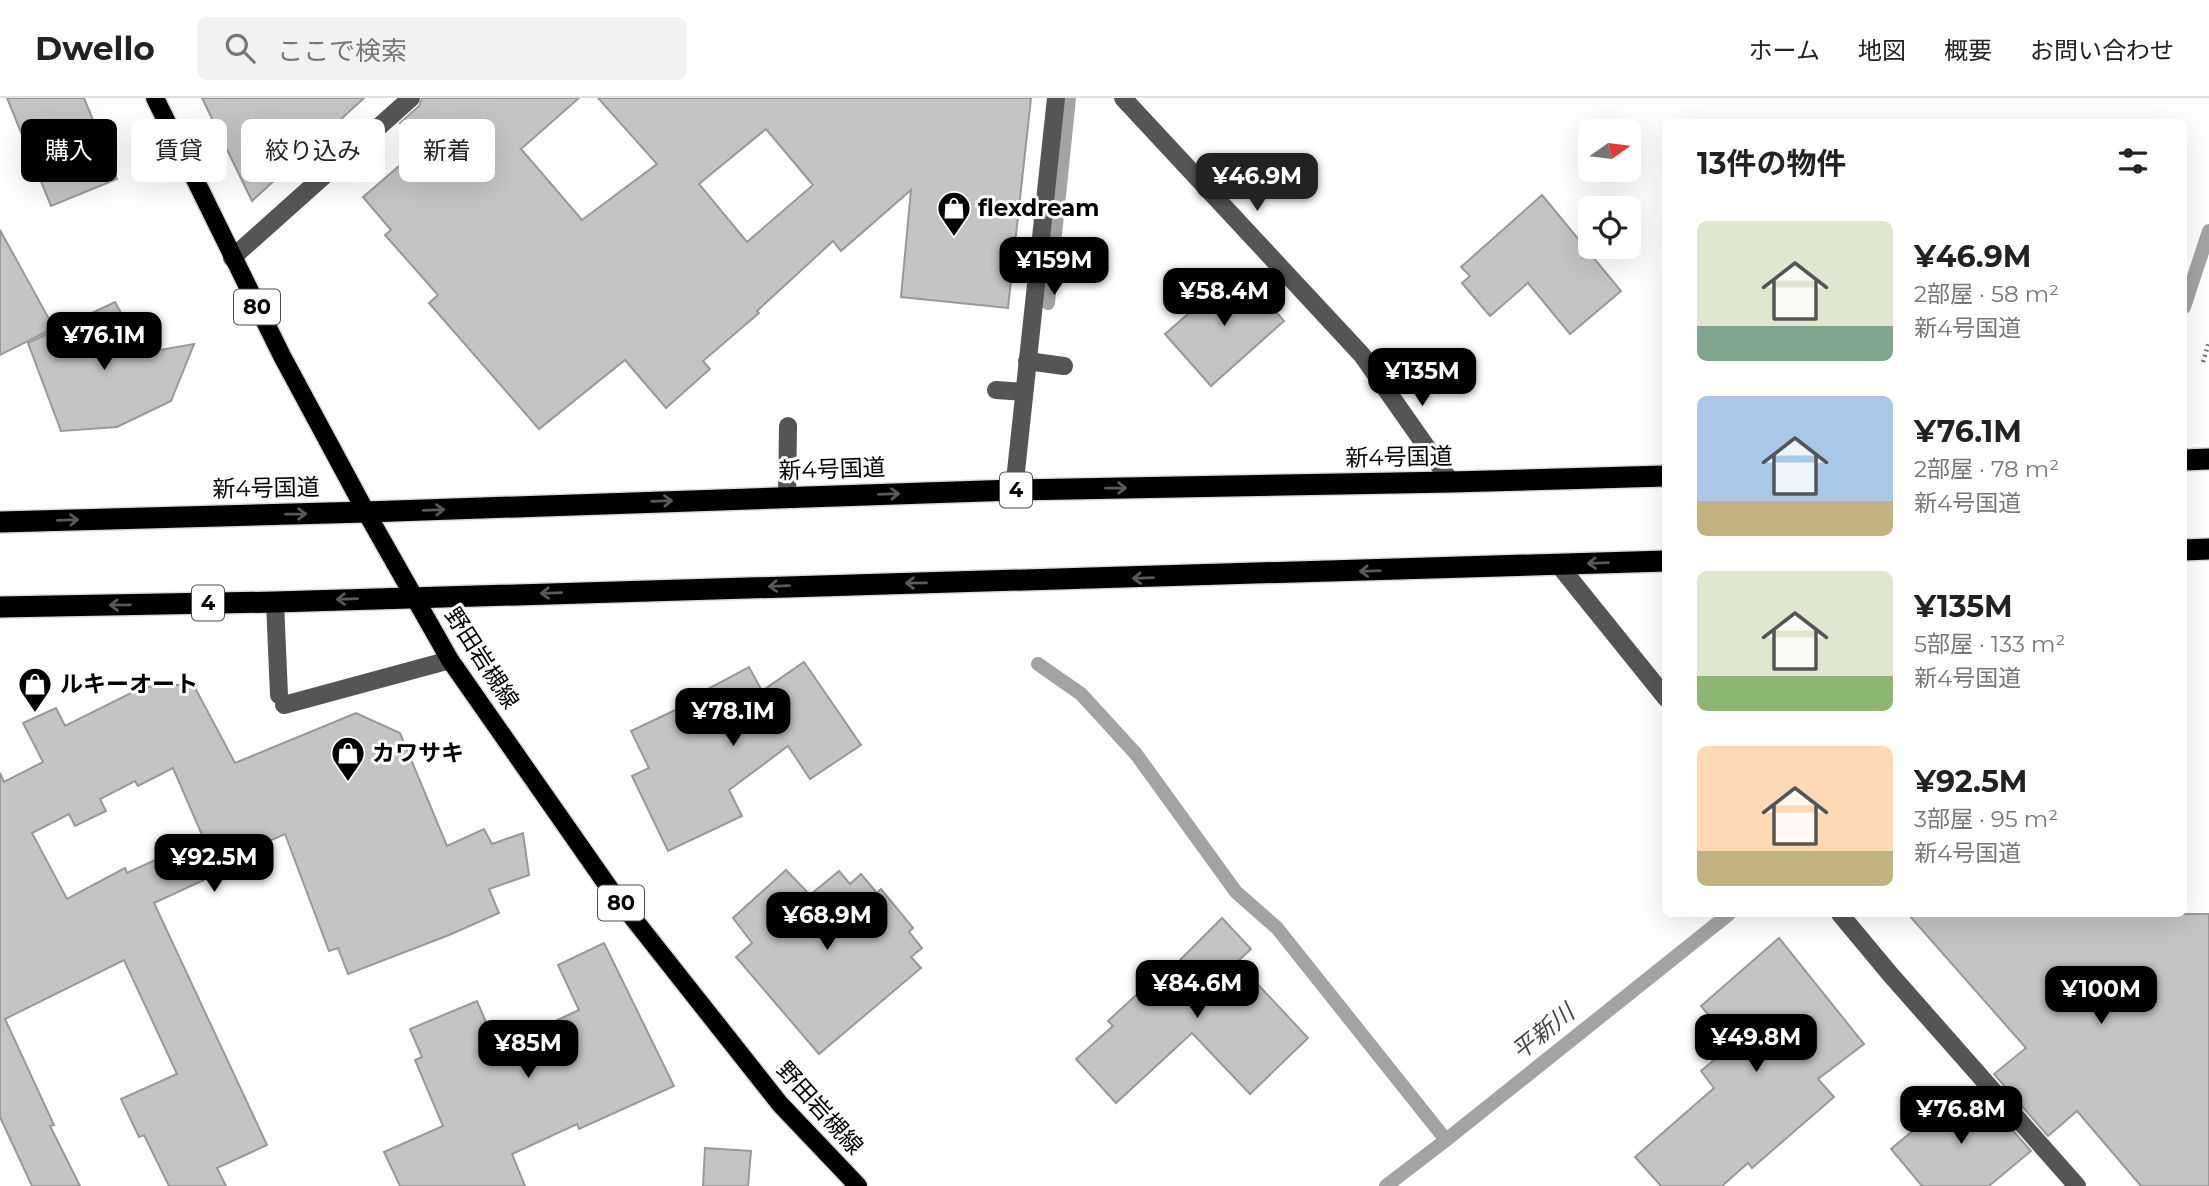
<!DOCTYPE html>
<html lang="ja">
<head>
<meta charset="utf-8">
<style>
  :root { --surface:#fff; --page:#f2f2f2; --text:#222; --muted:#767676; --line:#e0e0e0; --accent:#000 }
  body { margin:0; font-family:Montserrat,"Noto Sans JP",sans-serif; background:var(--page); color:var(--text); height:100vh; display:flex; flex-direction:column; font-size:26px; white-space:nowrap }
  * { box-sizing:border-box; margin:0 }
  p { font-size:23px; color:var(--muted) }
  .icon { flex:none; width:38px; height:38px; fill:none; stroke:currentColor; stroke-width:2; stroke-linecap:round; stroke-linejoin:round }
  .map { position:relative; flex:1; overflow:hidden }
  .sheet { position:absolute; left:1662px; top:21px; width:525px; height:798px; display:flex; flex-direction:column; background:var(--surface); border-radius:10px; box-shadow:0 7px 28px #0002 }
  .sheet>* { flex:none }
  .hud { position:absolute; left:21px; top:21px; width:665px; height:63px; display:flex; gap:14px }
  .needle { width:46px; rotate:76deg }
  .fabs { position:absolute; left:1578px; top:21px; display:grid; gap:14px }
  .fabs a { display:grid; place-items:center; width:63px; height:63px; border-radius:10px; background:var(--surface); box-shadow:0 7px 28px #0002; font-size:35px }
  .price { position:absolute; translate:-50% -60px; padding:0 16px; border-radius:14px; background:var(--accent); color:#fff; font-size:23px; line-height:46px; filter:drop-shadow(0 2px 4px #0008) }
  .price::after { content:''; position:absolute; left:50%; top:42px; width:21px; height:16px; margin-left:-10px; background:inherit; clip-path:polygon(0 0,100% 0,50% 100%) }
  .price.on { background:#222; color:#fff }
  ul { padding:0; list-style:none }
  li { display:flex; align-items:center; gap:21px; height:175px; padding:0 35px }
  li span { display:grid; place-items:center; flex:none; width:196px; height:140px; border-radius:10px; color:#555 }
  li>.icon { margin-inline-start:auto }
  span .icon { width:84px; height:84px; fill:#fffc; stroke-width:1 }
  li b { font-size:30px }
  h2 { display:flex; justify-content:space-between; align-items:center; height:84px; padding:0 35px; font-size:30px }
  .chip { padding:0 24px; border-radius:10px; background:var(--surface); box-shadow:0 7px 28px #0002; font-size:24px; line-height:63px }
  .chip.on { background:var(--accent); color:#fff }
  header { display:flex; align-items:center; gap:42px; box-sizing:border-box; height:98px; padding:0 35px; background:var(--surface); border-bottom:2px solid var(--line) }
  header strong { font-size:33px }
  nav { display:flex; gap:38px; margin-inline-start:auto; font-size:24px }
  .search { width:490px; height:63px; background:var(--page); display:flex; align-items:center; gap:18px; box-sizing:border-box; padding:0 24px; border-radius:10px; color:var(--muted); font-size:26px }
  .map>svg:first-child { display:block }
</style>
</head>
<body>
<header>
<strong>Dwello</strong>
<div class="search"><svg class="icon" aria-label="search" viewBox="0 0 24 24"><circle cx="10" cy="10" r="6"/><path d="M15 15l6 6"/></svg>ここで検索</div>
<nav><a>ホーム</a><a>地図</a><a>概要</a><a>お問い合わせ</a></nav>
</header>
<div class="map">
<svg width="2209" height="1088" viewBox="0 0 2209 1088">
  <rect width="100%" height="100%" fill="#fff"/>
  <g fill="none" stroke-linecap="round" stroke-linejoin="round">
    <g stroke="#a3a3a3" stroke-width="14">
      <polyline points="1048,205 1069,0"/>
      <polyline points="2184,209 2209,133"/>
      <polyline points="1038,566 1081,596 1136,656 1236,794 1277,830 1446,1042"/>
      <polyline points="1386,1088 1446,1042 1729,816"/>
    </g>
  </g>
  <g fill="#c4c4c4" stroke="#999" stroke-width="2" fill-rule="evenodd">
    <polygon points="7,0 84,0 117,81 51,108"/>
    <polygon points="202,0 364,0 252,103"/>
    <path d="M422,0H579L521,51L582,122L657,66L598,0H1031L1008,210L901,199L911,92L841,153L833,143L757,213L759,215L703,263L710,271L666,310L625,262L539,331L429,205L438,197L385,137L391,132L363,99L420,50L400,25L419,8ZM766,31L813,87L747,144L699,86Z"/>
    <polygon points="1542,97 1621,193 1570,236 1528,185 1490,218 1462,185 1470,178 1461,169"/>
    <polygon points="0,132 54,230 0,257"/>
    <polygon points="1238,172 1284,223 1211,288 1165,236"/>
    <polygon points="115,204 143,255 194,246 171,303 117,329 61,333 28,245"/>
    <polygon points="804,564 861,647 810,681 788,648 729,692 742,718 668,753 632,678 649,670 631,633 705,598 702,594 749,569 762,593"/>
    <polygon points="193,586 235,665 356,615 400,635 447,748 484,731 492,746 523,735 529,777 489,791 499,815 449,837 348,876 338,850 329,853 285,736 215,767 173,670 138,688 135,683 100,701 106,713 75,728 69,716 32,735 67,801 125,770 127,775 203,740 219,775 154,805 267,1047 217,1070 226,1088 169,1088 144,1037 139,1039 121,1001 177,976 124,862 5,921 54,1027 50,1028 80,1088 32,1088 0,1019 0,675 4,684 43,664 23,625 56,610 65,628 143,589"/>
    <polygon points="786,772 810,797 839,773 850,786 861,776 877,795 881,791 913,830 909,834 922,850 911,859 921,870 819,956 736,859 752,845 733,820"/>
    <polygon points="1908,816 2209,816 2209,1088 2141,1088 2077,1013 2048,1038 1994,976 2026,950"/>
    <polygon points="1222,820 1251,851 1237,864 1308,940 1250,996 1192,935 1116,1005 1076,961 1113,928 1108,923 1172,864 1175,867"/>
    <polygon points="1779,840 1864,946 1818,981 1834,999 1752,1070 1748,1065 1722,1088 1661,1088 1635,1059 1714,990 1701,973 1733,946 1701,908"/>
    <polygon points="604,845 674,988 579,1031 577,1026 512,1056 525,1088 400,1088 384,1054 443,1028 415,962 422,959 410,931 477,903 497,950 579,912 558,867"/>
    <polygon points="1976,991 2031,1053 1989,1088 1922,1088 1891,1051 1952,1000 1958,1006"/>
    <polygon points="705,1050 751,1053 748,1088 703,1088"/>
  </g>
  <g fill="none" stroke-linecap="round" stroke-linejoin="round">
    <defs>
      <polyline id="major" points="155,0 282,258 366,414 450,562 610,791 780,1006 858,1088"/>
      <g id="highway">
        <polyline points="2184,362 2209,361"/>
        <polyline points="0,424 366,414 1014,392 1451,384 1666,378"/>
        <polyline points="2184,452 2209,451"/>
        <polyline points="0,509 275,504 1666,463"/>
      </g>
    </defs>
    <use href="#major" stroke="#dbdbdb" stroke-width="21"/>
    <use href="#highway" stroke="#dbdbdb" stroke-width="24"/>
    <polyline stroke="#777" stroke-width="4.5" stroke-dasharray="2 3.5" stroke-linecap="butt" points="2203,264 2209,244"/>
    <g stroke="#555" stroke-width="18">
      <polyline points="1123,0 1362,257 1451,384"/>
      <polyline points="232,160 411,0"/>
      <polyline points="1027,263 1064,268"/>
      <polyline points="996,292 1024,294"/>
      <polyline points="1014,392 1056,0"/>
      <polyline points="787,399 788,328"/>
      <polyline points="1558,466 1666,600"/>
      <polyline points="275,504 279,597"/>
      <polyline points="284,607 450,562"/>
      <polyline points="1840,816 1890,876 2077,1088"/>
    </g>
    <use href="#major" stroke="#000" stroke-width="18"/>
    <use href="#highway" stroke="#000" stroke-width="21"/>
  </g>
  <defs><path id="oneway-shaft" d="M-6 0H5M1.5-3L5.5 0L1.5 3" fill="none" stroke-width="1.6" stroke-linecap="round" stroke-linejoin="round" transform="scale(1.75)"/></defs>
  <g stroke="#595959">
    <use href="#oneway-shaft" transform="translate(1116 390) rotate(-1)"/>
    <use href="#oneway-shaft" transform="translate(889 396) rotate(-2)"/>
    <use href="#oneway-shaft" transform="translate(662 403) rotate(-2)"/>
    <use href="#oneway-shaft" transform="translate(434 412) rotate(-2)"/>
    <use href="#oneway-shaft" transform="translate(296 416) rotate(-1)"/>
    <use href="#oneway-shaft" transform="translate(68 422) rotate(-2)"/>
    <use href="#oneway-shaft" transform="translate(1598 465) rotate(178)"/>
    <use href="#oneway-shaft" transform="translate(1370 473) rotate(178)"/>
    <use href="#oneway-shaft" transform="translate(1143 480) rotate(178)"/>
    <use href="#oneway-shaft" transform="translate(916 485) rotate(179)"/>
    <use href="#oneway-shaft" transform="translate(779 488) rotate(178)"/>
    <use href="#oneway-shaft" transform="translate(551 495) rotate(178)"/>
    <use href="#oneway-shaft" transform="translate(347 501) rotate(178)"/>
    <use href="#oneway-shaft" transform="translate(120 507) rotate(179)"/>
  </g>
  <defs>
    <symbol id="shop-pin" viewBox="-11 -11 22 30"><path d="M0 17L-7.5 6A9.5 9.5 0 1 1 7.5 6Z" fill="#000" stroke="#fff"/><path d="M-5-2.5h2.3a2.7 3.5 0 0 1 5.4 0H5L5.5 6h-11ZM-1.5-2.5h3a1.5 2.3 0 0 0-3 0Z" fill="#fff"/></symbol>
  </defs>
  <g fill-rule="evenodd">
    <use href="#shop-pin" x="935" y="91" width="38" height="52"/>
    <use href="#shop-pin" x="16" y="567" width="38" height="52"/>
    <use href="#shop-pin" x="329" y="636" width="38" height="52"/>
  </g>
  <g text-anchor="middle" stroke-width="6" stroke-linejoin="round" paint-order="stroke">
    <g fill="#fff" stroke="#4c4c4c" stroke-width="2">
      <rect x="234" y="191.5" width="46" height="35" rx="5"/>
      <rect x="1000" y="374.5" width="32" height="35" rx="5"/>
      <rect x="192" y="487.5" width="32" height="35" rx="5"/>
      <rect x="598" y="787.5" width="46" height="35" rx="5"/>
    </g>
    <g font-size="21" font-weight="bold" fill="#000">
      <text x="257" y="216">80</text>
      <text x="1016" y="399">4</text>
      <text x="208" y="512">4</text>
      <text x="621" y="812">80</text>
    </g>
    <g font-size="23" font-weight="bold" fill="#000" stroke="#fff" text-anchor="start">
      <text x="978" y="118">flexdream</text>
      <text x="60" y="594">ルキーオート</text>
      <text x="372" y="663">カワサキ</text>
    </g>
    <g font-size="23" fill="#000" stroke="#fff">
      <text transform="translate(1399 359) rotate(-1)" y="8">新4号国道</text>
      <text transform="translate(832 371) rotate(-2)" y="8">新4号国道</text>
      <text transform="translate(266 390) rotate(-1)" y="8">新4号国道</text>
      <text transform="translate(482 560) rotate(57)" y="8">野田岩槻線</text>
      <text transform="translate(820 1010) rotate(48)" y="8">野田岩槻線</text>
    </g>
    <g font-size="24" font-style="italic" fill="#444" stroke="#fff">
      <text transform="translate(1543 934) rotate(-39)" y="8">平新川</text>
    </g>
  </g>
</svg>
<div class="fabs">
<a><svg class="needle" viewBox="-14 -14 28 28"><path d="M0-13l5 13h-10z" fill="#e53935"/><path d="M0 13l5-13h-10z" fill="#767676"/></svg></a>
<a><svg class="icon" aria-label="locate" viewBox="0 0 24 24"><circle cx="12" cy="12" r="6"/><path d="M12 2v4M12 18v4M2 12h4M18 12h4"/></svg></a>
</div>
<b class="price on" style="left:1257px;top:115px">¥46.9M</b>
<b class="price" style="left:1054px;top:199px">¥159M</b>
<b class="price" style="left:1224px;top:230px">¥58.4M</b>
<b class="price" style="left:104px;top:274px">¥76.1M</b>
<b class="price" style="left:1422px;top:310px">¥135M</b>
<b class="price" style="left:733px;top:650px">¥78.1M</b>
<b class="price" style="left:214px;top:796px">¥92.5M</b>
<b class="price" style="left:827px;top:854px">¥68.9M</b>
<b class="price" style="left:1197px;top:922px">¥84.6M</b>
<b class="price" style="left:2101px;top:928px">¥100M</b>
<b class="price" style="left:1756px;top:976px">¥49.8M</b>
<b class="price" style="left:528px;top:982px">¥85M</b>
<b class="price" style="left:1961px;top:1048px">¥76.8M</b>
<div class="hud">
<a class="chip on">購入</a>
<a class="chip">賃貸</a>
<a class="chip">絞り込み</a>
<a class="chip">新着</a>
</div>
<section class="sheet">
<h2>13件の物件<svg class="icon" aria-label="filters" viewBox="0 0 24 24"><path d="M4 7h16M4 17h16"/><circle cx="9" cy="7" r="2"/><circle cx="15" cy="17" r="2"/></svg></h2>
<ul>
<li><span style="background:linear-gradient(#dfe7d0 75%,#7fa58c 0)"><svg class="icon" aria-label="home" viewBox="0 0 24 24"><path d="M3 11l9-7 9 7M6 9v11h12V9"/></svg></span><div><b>¥46.9M</b><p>2部屋 · 58 m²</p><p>新4号国道</p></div></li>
<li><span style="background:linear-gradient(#a9c7e8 75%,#c2b280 0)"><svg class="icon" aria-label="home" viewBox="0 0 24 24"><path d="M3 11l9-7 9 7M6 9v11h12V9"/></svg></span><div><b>¥76.1M</b><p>2部屋 · 78 m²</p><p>新4号国道</p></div></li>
<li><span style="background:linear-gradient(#dfe7d0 75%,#8fb573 0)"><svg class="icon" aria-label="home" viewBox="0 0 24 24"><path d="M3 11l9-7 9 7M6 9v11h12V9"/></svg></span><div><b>¥135M</b><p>5部屋 · 133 m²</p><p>新4号国道</p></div></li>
<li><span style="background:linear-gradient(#ffd9b3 75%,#c2b280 0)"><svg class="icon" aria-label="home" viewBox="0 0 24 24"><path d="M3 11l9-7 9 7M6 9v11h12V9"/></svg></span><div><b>¥92.5M</b><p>3部屋 · 95 m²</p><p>新4号国道</p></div></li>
</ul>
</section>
</div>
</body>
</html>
